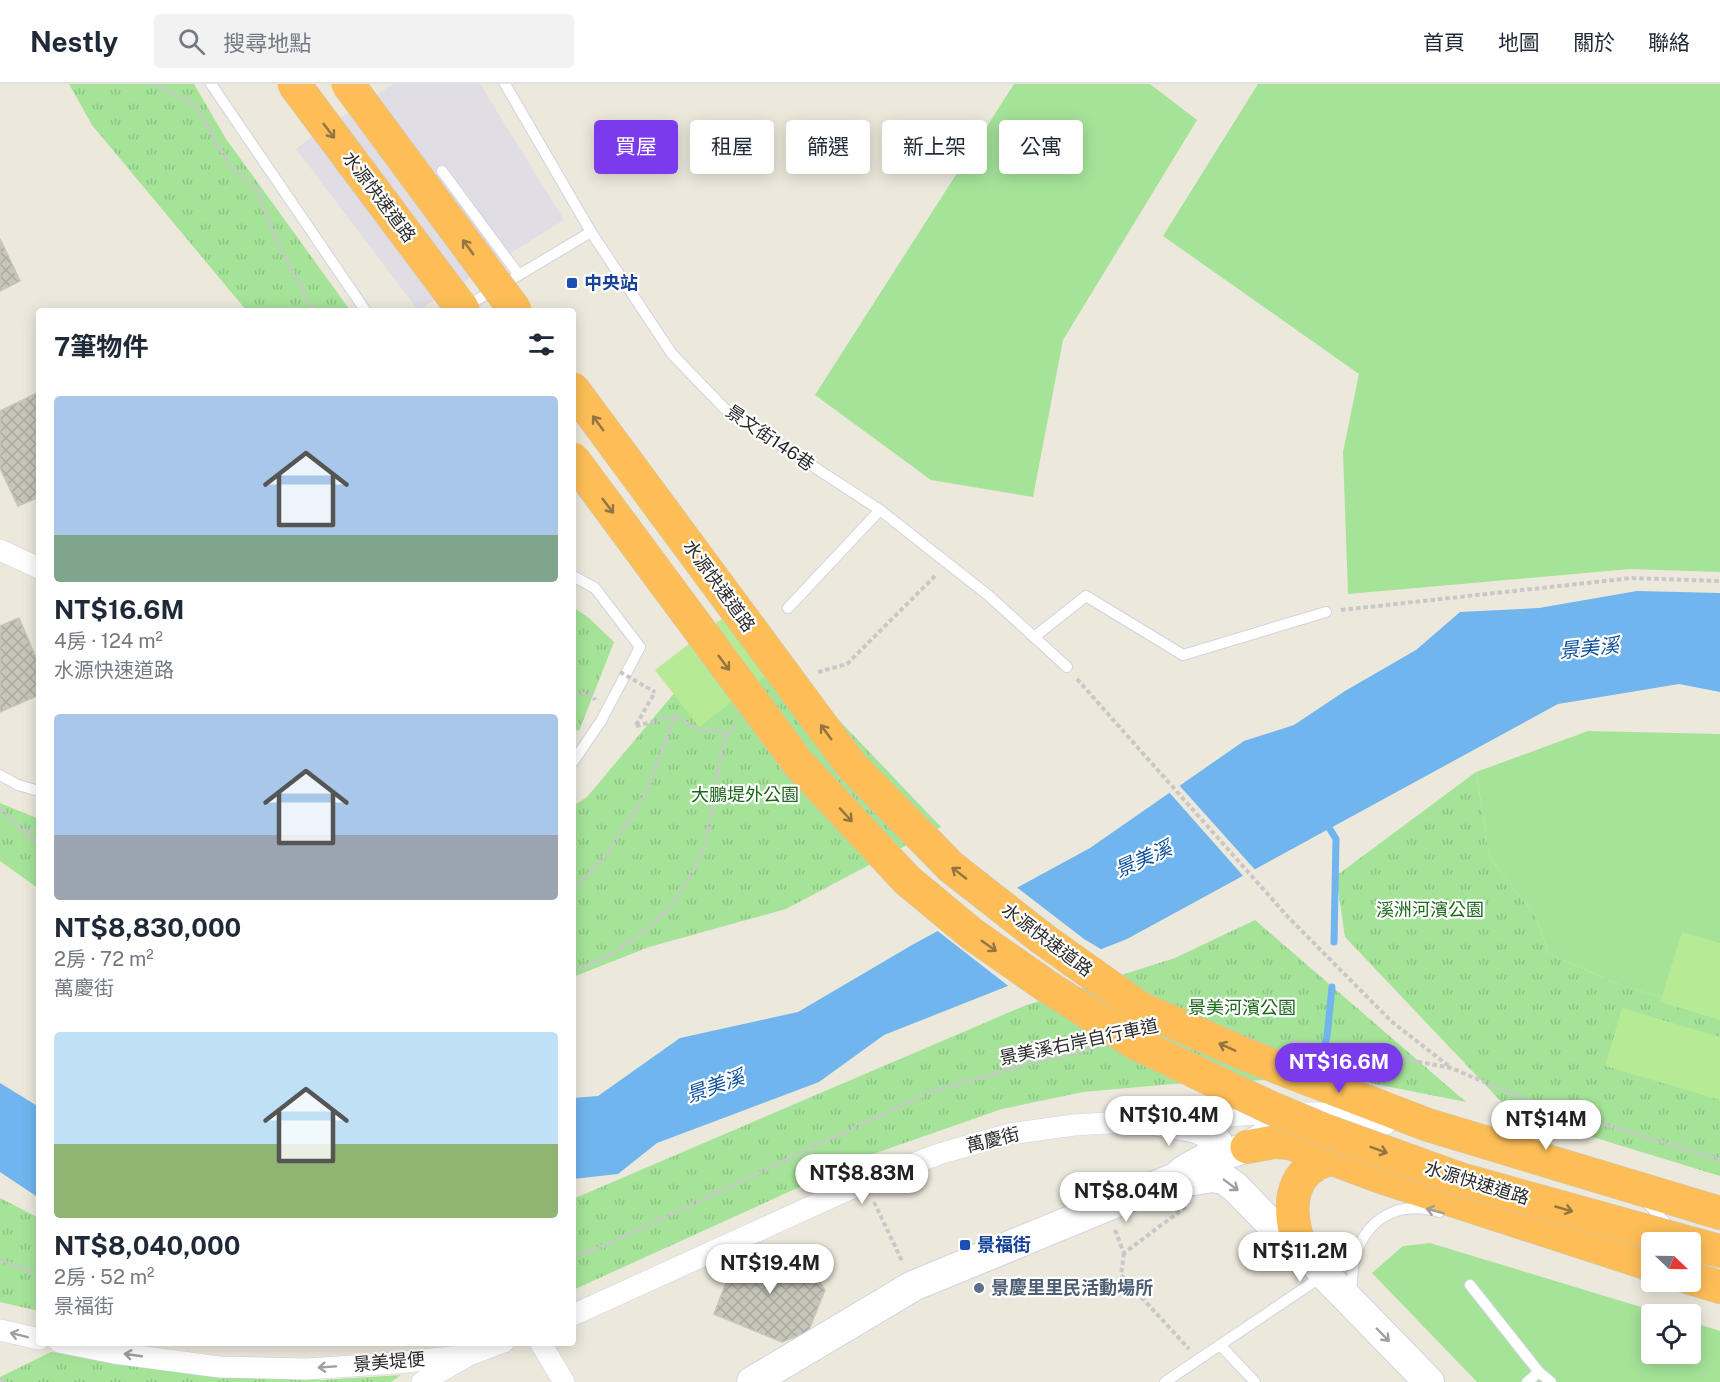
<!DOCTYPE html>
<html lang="zh-TW">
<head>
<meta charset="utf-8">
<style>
  :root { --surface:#fff; --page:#f2f2f3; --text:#1f2937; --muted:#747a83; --line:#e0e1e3; --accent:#7c3aed }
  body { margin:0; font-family:"Public Sans","Noto Sans TC",sans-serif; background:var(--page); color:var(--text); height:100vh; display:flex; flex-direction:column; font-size:22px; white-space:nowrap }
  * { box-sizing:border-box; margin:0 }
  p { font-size:20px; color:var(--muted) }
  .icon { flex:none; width:33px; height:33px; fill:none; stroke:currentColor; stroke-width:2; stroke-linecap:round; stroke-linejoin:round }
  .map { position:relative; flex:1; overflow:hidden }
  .sheet { position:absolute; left:36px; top:224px; width:540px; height:1038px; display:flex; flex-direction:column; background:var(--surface); border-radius:6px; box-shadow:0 3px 15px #0003 }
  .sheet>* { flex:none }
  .banner { position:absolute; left:594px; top:36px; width:570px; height:54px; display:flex; gap:12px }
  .needle { width:39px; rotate:112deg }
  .tools { position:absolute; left:1641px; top:1148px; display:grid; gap:12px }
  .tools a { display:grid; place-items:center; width:60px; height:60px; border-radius:6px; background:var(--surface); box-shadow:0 3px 15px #0003; font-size:30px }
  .price { position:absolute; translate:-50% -51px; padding:0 14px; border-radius:21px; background:#fff; color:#222; font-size:20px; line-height:39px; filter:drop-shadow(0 2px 3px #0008) }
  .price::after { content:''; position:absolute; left:50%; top:36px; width:18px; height:14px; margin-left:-9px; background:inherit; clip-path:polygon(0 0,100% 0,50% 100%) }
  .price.on { background:var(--accent); color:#fff }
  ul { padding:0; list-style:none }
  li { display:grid; align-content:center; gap:12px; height:318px; padding:0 18px }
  li span { display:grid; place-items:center; height:186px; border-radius:6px; color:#555 }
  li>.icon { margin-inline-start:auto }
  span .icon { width:108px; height:108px; fill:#fffc; stroke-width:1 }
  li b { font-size:26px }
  h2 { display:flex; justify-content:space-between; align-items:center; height:72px; padding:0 18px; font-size:26px }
  .chip { padding:0 21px; border-radius:6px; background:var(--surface); box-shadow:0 3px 15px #0003; font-size:21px; line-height:54px }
  .chip.on { background:var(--accent); color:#fff }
  header { display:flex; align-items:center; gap:36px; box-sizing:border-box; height:84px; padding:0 30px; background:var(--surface); border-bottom:2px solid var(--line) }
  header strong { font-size:28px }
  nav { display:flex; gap:33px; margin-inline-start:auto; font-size:21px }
  .search { width:420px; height:54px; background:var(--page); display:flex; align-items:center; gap:15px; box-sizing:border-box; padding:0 21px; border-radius:6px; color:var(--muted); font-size:22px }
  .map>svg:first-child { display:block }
</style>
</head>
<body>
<header>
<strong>Nestly</strong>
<div class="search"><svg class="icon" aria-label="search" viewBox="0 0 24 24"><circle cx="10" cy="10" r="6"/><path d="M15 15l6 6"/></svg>搜尋地點</div>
<nav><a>首頁</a><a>地圖</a><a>關於</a><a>聯絡</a></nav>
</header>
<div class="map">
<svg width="1720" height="1298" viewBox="0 0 1720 1298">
  <defs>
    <pattern id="park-tufts" width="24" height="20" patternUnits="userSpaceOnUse" patternTransform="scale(1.5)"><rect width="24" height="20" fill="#a5e399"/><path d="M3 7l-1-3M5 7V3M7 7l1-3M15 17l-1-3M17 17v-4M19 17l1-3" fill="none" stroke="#8ec384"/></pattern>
    <pattern id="building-cross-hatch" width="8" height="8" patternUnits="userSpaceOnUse" patternTransform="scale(1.5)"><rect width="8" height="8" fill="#c7c6bb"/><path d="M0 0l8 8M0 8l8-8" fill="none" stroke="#abaaa1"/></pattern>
  </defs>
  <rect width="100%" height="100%" fill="#ece8dc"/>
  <polygon fill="#e1dde5" points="393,0 480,0 564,136 418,226 296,65 314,51"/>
  <g fill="#a5e399">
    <polygon points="1014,0 1150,0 1197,36 1063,256 1033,413 931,396 815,311"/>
    <polygon points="1258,0 1720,0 1720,488 1630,485 1348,510 1343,368 1359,290 1163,152"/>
    <polygon points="1588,647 1720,650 1720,931 1623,902 1549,870 1536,833 1490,774 1476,688"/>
    <polygon points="1430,1159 1664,1230 1652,1230 1652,1269 1690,1269 1691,1238 1720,1247 1720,1298 1477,1298 1372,1189 1403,1162"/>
  </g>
  <g fill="url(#park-tufts)">
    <polygon points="69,0 194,0 226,55 350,226 246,226 92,41"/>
    <polygon points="749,520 834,631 941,743 786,825 649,863 573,893 573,722 587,713"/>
    <polygon points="573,523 589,534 614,558 579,647 573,645"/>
    <polygon points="1476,688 1490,774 1536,833 1549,870 1623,902 1720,931 1720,1092 1511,1028 1345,853 1336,792"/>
    <polygon points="0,719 39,735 39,805 0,777"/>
    <polygon points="1255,836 1466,1018 1340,993 1173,1000 1083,1008 1002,1025 870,1071 573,1206 573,1115 1024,922 1175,874"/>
    <polygon points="0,1114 39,1134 39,1227 0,1218"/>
    <polygon points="51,1268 117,1279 323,1296 401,1291 391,1298 0,1298 0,1293"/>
  </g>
  <g fill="#b6ea95">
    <polygon points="736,524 777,583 699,643 655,586"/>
    <polygon points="1682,848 1720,859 1720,936 1660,918"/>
    <polygon points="1622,924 1720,953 1720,1016 1605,982"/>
  </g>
  <g fill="#70b5ee">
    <polygon points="1637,507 1720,509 1720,608 1679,600 1558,620 1127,855 884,951 819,998 657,1059 618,1090 573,1095 573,1014 598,1012 680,954 798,928 912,861 1090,764 1244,657 1294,641 1345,607 1416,566 1460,528 1539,524"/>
    <polygon points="0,999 39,1023 39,1114 0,1088"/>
  </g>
  <g fill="#ece8dc">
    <polygon points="1178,700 1257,788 1245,794 1168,707"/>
    <polygon points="1015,802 1084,855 1104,867 1011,904 935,845"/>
  </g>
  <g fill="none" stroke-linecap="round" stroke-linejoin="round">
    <g stroke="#70b5ee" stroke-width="7">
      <polyline points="1325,737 1336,755 1334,858"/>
      <polyline points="1316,988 1327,953 1332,903"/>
    </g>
  </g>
  <g fill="url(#building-cross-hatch)" stroke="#c8c5b6" stroke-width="1.5">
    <polygon points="0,155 20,197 0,207"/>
    <polygon points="39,308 39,413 18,422 0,384 0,327"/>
    <polygon points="19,534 39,581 39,611 0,628 0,542"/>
    <polygon points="741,1160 812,1186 825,1206 808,1248 782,1258 714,1230"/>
  </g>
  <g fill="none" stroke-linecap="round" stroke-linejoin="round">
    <defs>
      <g id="lane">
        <polyline points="211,0 365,226"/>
        <polyline points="505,0 591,148 672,270 725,325 880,426 988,511 1067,583"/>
        <polyline points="442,87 519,191"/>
        <polyline points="465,223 591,148"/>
        <polyline points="573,492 595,504 640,563 601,637 573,678"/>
        <polyline points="788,524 880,426"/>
        <polyline points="1034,553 1086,512 1183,571 1326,528"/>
        <polyline points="0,691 18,701 39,707"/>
        <polyline points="1646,1118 1671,1144"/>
        <polyline points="1663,1197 1688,1205"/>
        <polyline points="1470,1201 1539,1288"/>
        <path d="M1351,1211C1352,1198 1352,1185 1355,1173C1367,1133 1400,1116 1439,1128"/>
        <polyline points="1220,1261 1255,1298"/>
        <polyline points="1165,1298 1324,1191"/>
        <polyline points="1527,1298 1539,1288 1551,1298"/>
      </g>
      <g id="street">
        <polyline points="0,466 39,484"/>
        <polyline points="573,1231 865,1098 939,1070 1009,1050 1074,1041 1274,1029 1336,1029 1360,1033 1386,1040"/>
        <polyline points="0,1246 39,1255"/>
        <polyline points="59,1258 114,1269 220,1283 306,1285 396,1279 469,1271"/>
        <polyline points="540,1258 564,1298"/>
        <polyline points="422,1298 469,1271 504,1258"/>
      </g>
      <g id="secondary">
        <path d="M1159,1037C1177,1041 1207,1041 1217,1058L1215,1067L1206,1074"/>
        <path d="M1180,1090C1204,1071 1221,1074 1247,1063C1255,1059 1262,1054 1269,1050"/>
        <polyline points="752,1298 913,1202 1175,1094 1194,1096 1211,1093 1224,1095 1235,1103 1276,1145 1299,1159 1325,1191 1429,1298"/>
      </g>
      <g id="highway">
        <polyline points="1282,985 1428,1041 1720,1129"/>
        <polyline points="1247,1063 1274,1058 1290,1059 1381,1093 1652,1181"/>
        <path d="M1299,1159C1290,1134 1287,1098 1314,1082C1319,1078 1326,1077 1332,1075"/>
        <polyline points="1690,1159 1720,1167"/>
        <polyline points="1690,1194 1720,1203"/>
      </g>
    </defs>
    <use href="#lane" stroke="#d2d2e3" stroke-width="12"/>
    <use href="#street" stroke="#d2d2e3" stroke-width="22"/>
    <use href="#secondary" stroke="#d2d2e3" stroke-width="32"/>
    <use href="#highway" stroke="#c8c8c8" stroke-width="34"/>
    <g stroke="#c8c8c8" stroke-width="4" stroke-dasharray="4.5 3" stroke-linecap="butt">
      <polyline points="154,0 196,22 230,82 257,106 280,164 313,226"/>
      <polyline points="1341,526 1632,494 1720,497"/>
      <polyline points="818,588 847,580 937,490"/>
      <polyline points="1077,595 1288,833 1391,937 1450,983"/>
      <polyline points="573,608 592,611 595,616"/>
      <polyline points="636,641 655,608"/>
      <polyline points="636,642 675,632"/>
      <polyline points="0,725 39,762"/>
      <polyline points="22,746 39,749"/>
      <polyline points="573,808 609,767 647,707 675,632 698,646 729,648"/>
      <path d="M573,887C647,859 700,807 712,727C715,710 720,658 730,647C732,644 735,643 737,641"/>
      <polyline points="1292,957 1373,969 1451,984 1522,1014 1720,1076"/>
      <polyline points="874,1118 903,1179"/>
      <polyline points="1115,1146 1124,1169 1187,1122"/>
      <polyline points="1124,1169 1121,1191 1189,1265"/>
      <polyline points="573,1173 606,1161 930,1008 1035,978 1093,965"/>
      <polyline points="0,1176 39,1190"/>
      <polyline points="0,1297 5,1298"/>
    </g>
    <use href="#lane" stroke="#fff" stroke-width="10"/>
    <use href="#street" stroke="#fff" stroke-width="21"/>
    <use href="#secondary" stroke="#fff" stroke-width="30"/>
    <use href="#highway" stroke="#fdbe57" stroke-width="33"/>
    <defs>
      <g id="highway-bridge">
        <polyline points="294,0 463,226"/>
        <polyline points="348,0 515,226"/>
        <polyline points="573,305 851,681 951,783 1043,855 1140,924 1242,969 1282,985"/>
        <polyline points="573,375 798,679 907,796 972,850 1045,901 1135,959 1269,1023 1324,1046 1463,1096 1686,1158"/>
      </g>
    </defs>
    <use href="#highway-bridge" stroke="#c8c8c8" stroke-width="34" stroke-linecap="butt"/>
    <polyline stroke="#c8c8c8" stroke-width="4" stroke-dasharray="4.5 3" stroke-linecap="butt" points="620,588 655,608"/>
    <use href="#highway-bridge" stroke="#fdbe57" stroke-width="33"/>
  </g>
  <defs><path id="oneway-shaft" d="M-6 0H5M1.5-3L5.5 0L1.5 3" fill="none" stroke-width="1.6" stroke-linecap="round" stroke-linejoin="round" transform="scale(1.5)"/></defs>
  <g stroke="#947440">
    <use href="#oneway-shaft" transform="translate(329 47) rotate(53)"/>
    <use href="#oneway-shaft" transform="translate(468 163) rotate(-126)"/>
    <use href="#oneway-shaft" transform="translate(598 339) rotate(-126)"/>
    <use href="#oneway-shaft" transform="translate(608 422) rotate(53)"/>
    <use href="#oneway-shaft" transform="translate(724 579) rotate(53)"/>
    <use href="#oneway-shaft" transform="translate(826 648) rotate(-126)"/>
    <use href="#oneway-shaft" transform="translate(846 731) rotate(47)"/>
    <use href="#oneway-shaft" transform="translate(959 789) rotate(-142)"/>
    <use href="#oneway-shaft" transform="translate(989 862) rotate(35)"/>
    <use href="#oneway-shaft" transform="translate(1227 963) rotate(-156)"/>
    <use href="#oneway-shaft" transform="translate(1379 1066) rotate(20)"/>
    <use href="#oneway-shaft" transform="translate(1564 1125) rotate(16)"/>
  </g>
  <g stroke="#9f9f9f">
    <use href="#oneway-shaft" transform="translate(1231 1101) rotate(37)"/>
    <use href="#oneway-shaft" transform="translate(1435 1127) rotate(-166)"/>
    <use href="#oneway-shaft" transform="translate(19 1251) rotate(-166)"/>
    <use href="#oneway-shaft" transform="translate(1383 1251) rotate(46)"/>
    <use href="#oneway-shaft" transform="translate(133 1271) rotate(-172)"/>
    <use href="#oneway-shaft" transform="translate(327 1283) rotate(176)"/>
  </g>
  <g fill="#1a4fb4" stroke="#fff" stroke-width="2">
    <rect x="566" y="193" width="12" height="12" rx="3"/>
    <rect x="959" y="1155" width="12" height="12" rx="3"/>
  </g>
  <circle fill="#5c6f8a" stroke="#fff" stroke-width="2" cx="979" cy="1204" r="6"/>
  <g text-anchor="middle" stroke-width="4.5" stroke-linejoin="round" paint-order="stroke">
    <g font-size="18" fill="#2a2a2a" stroke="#fff">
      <text transform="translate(379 113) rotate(53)" y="6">水源快速道路</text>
      <text transform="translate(770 354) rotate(34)" y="6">景文街146巷</text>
      <text transform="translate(719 502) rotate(54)" y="6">水源快速道路</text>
      <text transform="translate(1047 856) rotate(37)" y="6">水源快速道路</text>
      <text transform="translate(1079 958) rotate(-12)" y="6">景美溪右岸自行車道</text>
      <text transform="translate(993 1056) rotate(-14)" y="6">萬慶街</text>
      <text transform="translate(1477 1099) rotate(17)" y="6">水源快速道路</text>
      <text transform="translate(389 1278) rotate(-5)" y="6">景美堤便</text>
    </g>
    <g font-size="18" font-weight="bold" fill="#164399" stroke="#fff" text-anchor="start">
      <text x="584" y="205">中央站</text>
      <text x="977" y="1167">景福街</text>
    </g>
    <g font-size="18" fill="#1c671b" stroke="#fff">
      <text x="745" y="717">大鵬堤外公園</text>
      <text x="1430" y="832">溪洲河濱公園</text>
      <text x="1242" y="930">景美河濱公園</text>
    </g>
    <g font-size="18" font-weight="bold" fill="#4e5e75" stroke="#fff" text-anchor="start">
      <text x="991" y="1210">景慶里里民活動場所</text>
    </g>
    <g font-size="20" font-style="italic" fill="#0e509b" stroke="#fff">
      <text transform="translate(1589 564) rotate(-6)" y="7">景美溪</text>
      <text transform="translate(1143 775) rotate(-24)" y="7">景美溪</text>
      <text transform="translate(715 1002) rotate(-19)" y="7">景美溪</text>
    </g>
  </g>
</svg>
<div class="tools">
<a><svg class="needle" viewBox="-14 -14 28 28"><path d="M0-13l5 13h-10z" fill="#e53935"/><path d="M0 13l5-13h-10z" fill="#747a83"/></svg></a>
<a><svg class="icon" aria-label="locate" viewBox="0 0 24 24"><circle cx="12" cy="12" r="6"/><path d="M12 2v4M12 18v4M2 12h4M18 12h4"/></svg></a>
</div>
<b class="price on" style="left:1339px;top:1010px">NT$16.6M</b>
<b class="price" style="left:1169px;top:1063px">NT$10.4M</b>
<b class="price" style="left:1546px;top:1067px">NT$14M</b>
<b class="price" style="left:862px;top:1121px">NT$8.83M</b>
<b class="price" style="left:1126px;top:1139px">NT$8.04M</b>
<b class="price" style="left:1300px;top:1199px">NT$11.2M</b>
<b class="price" style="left:770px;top:1211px">NT$19.4M</b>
<div class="banner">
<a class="chip on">買屋</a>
<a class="chip">租屋</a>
<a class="chip">篩選</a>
<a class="chip">新上架</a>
<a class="chip">公寓</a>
</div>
<section class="sheet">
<h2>7筆物件<svg class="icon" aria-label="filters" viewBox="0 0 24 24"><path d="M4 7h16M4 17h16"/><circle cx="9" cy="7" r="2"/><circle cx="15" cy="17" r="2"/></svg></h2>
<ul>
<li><span style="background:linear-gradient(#a9c7e8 75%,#7fa58c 0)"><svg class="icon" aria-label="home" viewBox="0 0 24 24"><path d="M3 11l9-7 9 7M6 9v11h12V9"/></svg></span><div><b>NT$16.6M</b><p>4房 · 124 m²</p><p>水源快速道路</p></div></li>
<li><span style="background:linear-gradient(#a9c7e8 65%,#9aa5b1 0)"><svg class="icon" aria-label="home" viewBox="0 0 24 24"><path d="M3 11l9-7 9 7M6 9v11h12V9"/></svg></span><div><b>NT$8,830,000</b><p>2房 · 72 m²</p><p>萬慶街</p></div></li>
<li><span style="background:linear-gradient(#bfe0f5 60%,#8fb573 0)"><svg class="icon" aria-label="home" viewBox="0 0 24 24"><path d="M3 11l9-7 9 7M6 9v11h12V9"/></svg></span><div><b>NT$8,040,000</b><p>2房 · 52 m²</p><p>景福街</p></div></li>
</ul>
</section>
</div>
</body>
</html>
